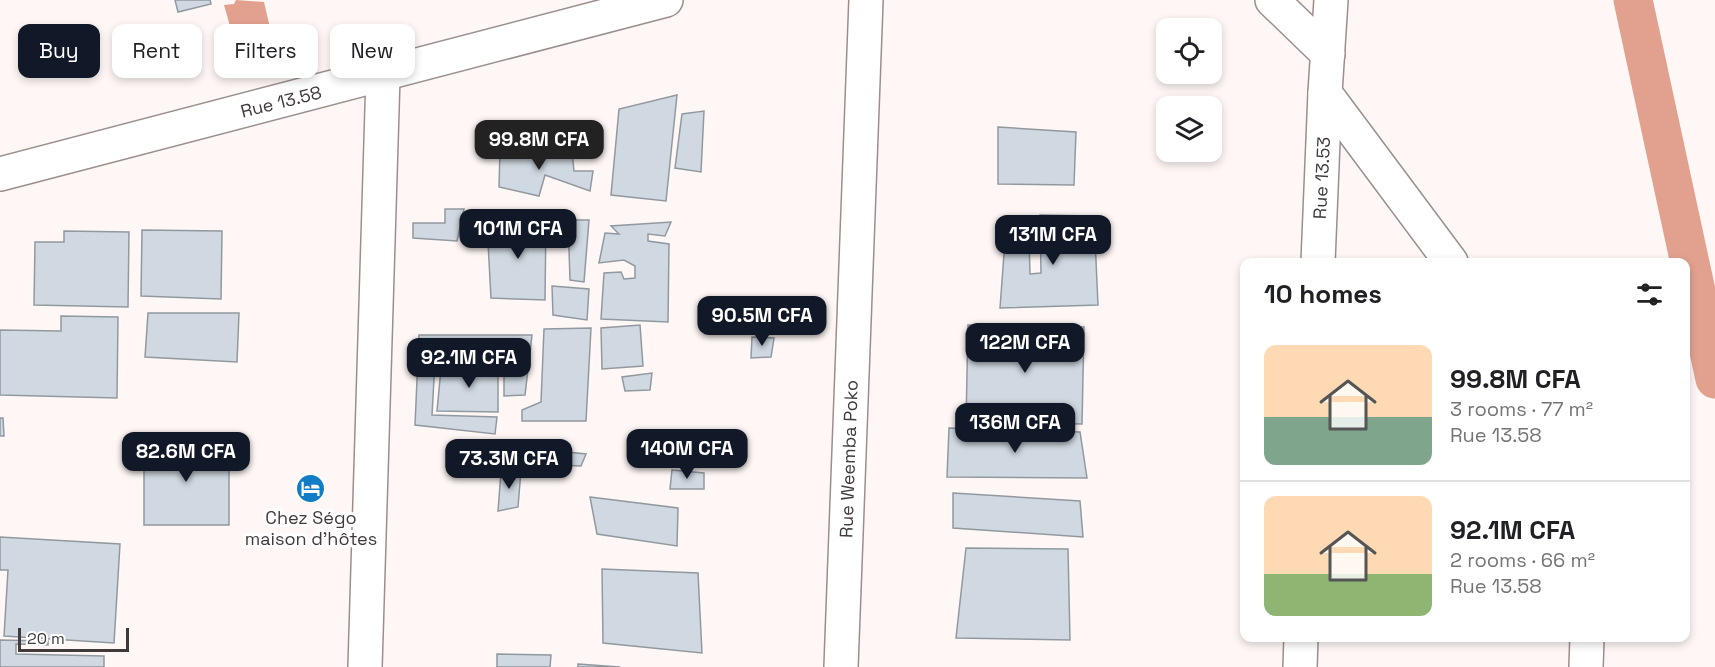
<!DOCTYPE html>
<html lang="en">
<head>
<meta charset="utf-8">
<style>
  :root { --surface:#fff; --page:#f6f6f6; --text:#202124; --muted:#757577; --line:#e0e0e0; --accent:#111827 }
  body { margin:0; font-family:"Space Grotesk",sans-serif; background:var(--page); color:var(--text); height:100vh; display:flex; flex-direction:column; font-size:22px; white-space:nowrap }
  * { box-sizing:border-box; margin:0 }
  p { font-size:20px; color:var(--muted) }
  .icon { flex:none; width:33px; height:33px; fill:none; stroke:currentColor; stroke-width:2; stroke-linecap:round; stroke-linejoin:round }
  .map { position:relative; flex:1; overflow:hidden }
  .drawer { position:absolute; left:1240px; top:258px; width:450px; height:384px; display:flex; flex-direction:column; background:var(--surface); border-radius:12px; box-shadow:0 3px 9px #0003 }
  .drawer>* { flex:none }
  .top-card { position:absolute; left:18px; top:24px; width:570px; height:54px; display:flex; gap:12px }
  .controls { position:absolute; left:1156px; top:18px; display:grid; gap:12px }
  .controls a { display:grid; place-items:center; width:66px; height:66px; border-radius:12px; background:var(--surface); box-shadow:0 3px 9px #0003; font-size:30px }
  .scale { position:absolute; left:18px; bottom:15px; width:111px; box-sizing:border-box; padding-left:6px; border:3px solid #403b3a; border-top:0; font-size:16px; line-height:21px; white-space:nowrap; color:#403b3a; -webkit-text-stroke:4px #fff; paint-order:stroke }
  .price { position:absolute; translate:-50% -51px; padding:0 14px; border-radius:12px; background:var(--accent); color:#fff; font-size:20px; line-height:39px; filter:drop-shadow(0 2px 3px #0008) }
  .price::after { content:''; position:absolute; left:50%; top:36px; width:18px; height:14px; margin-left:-9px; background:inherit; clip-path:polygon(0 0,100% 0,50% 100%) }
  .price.active { background:#222; color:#fff }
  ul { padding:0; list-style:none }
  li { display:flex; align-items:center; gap:18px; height:150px; padding:0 24px }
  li+li { border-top:2px solid var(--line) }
  li span { display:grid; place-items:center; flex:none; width:168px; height:120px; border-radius:12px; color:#555 }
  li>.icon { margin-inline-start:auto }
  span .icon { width:72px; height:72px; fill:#fffc; stroke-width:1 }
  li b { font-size:26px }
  h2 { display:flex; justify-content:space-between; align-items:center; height:72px; padding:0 24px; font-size:26px }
  .chip { padding:0 21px; border-radius:12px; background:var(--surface); box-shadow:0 3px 9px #0003; font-size:21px; line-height:54px }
  .chip.active { background:var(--accent); color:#fff }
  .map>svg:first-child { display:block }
</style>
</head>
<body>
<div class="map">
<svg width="1715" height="667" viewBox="0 0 1715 667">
  <rect width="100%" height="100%" fill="#fef7f5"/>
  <polygon fill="#e2a18f" points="236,0 264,2 271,32 261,52 238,54 224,5 234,4"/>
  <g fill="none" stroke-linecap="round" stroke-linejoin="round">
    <polyline stroke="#e2a18f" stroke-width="39" points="1633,0 1715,379"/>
  </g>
  <g fill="#d0d9e1" stroke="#9199a0" stroke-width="1.5">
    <polygon points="175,0 210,0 211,4 178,12"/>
    <polygon points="677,95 666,201 611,195 619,109"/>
    <polygon points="704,111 701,172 675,168 682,114"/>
    <polygon points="998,127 1076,132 1074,185 998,184"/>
    <polygon points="500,151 572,151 574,171 593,171 590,191 545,175 539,196 499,187"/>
    <polygon points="445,209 464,209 457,241 413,238 413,223 445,223"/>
    <polygon points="1040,215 1094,216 1098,305 1000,308 1005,241 1029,241 1030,274 1041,273"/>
    <polygon points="546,219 545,300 491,298 487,224"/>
    <polygon points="568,220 589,220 584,282 570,280"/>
    <polygon points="671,222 665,236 648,234 648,241 669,244 668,322 601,319 604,273 621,272 624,279 635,278 635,266 624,260 599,263 605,233 619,234 611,226"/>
    <polygon points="142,230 222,231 221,299 141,296"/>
    <polygon points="64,231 129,232 128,307 34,305 35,242 64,242"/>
    <polygon points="552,286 589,289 587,320 553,315"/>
    <polygon points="148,313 239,313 237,362 145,357"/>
    <polygon points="61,316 118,317 117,398 0,395 0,330 61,331"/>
    <polygon points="640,325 643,366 602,369 601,328"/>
    <polygon points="968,325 1084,327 1082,424 966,422"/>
    <polygon points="591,328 586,421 522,421 522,410 541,402 544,329"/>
    <polygon points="419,335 532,335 525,395 504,396 504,360 435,361 432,415 497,417 495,434 415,425"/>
    <polygon points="752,337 774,338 771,357 751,358"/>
    <polygon points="498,363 498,412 437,411 441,369"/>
    <polygon points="652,373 650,390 625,391 622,377"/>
    <polygon points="0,418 3,418 4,436 0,436"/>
    <polygon points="949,428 1080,432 1087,478 947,477"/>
    <polygon points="144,440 229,441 229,525 144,525"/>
    <polygon points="557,451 586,454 581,466 557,465"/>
    <polygon points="521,470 518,507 498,511 501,472"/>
    <polygon points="672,470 704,473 704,489 670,489"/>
    <polygon points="953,493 1080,501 1083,537 953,528"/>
    <polygon points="590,497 678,508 677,546 597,534"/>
    <polygon points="0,537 120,544 114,643 4,636 8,570 0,570"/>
    <polygon points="966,548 1068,549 1070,640 956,638"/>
    <polygon points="602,569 698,573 702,653 603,643"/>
    <polygon points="0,640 48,641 48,645 16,644 16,654 104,656 104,667 0,667"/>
    <polygon points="497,654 551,655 550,667 497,667"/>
    <polygon points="578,664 620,667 578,667"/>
  </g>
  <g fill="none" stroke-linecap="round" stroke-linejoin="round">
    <defs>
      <g id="minor">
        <polyline points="1272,0 1328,54"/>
        <polyline points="1331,0 1325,93 1451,262"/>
        <polyline points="0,174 666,0"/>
        <polyline points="1318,262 1325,93"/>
        <polyline points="365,667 383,76"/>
        <polyline points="841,667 866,0"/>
        <polyline points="1300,667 1301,638"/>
        <polyline points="1586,667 1587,638"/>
      </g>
    </defs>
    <use href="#minor" stroke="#9b8f8c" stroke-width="36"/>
    <use href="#minor" stroke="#fff" stroke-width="33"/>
  </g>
  <defs>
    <symbol id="hotel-disc" viewBox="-11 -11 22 22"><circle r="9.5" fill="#137cc7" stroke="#fff"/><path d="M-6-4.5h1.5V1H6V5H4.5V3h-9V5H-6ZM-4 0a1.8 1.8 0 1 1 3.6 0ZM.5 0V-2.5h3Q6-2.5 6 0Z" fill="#fff"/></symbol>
  </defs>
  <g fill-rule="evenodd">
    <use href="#hotel-disc" x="294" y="472" width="33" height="33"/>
  </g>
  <g text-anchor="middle" stroke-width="6" stroke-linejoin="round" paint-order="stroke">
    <g font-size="18" fill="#403b3a" stroke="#fff">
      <text transform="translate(281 102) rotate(-14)" y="6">Rue 13.58</text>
      <text transform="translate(1322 178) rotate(-87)" y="6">Rue 13.53</text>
      <text transform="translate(849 459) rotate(-88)" y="6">Rue Weemba Poko</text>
    </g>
    <g font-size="18" fill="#403b3a" stroke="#fff">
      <text x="311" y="524">Chez Ségo<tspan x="311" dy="21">maison d'hôtes</tspan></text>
    </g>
  </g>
</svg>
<div class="controls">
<a><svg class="icon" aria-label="locate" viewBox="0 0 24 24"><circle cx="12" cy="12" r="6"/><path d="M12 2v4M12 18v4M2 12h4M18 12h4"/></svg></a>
<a><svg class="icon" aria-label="layers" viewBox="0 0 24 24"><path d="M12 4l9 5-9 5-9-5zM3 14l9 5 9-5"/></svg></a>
</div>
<div class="scale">20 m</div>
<b class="price active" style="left:539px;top:171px">99.8M CFA</b>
<b class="price" style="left:518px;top:260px">101M CFA</b>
<b class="price" style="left:1053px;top:266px">131M CFA</b>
<b class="price" style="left:762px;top:347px">90.5M CFA</b>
<b class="price" style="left:1025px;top:374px">122M CFA</b>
<b class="price" style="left:469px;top:389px">92.1M CFA</b>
<b class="price" style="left:1015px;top:454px">136M CFA</b>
<b class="price" style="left:687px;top:480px">140M CFA</b>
<b class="price" style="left:186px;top:483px">82.6M CFA</b>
<b class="price" style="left:509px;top:490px">73.3M CFA</b>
<div class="top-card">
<a class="chip active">Buy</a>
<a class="chip">Rent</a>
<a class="chip">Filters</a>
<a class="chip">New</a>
</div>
<section class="drawer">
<h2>10 homes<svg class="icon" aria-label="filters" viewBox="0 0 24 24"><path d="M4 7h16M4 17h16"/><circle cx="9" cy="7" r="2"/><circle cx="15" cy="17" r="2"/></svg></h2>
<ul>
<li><span style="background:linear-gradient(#ffd9b3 60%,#7fa58c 0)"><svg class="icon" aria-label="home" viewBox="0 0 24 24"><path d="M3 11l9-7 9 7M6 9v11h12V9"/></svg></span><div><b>99.8M CFA</b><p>3 rooms · 77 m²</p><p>Rue 13.58</p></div></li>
<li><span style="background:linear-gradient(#ffd9b3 65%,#8fb573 0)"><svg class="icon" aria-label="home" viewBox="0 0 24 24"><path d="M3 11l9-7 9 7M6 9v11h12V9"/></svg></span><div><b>92.1M CFA</b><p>2 rooms · 66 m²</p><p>Rue 13.58</p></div></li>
</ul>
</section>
</div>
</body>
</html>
